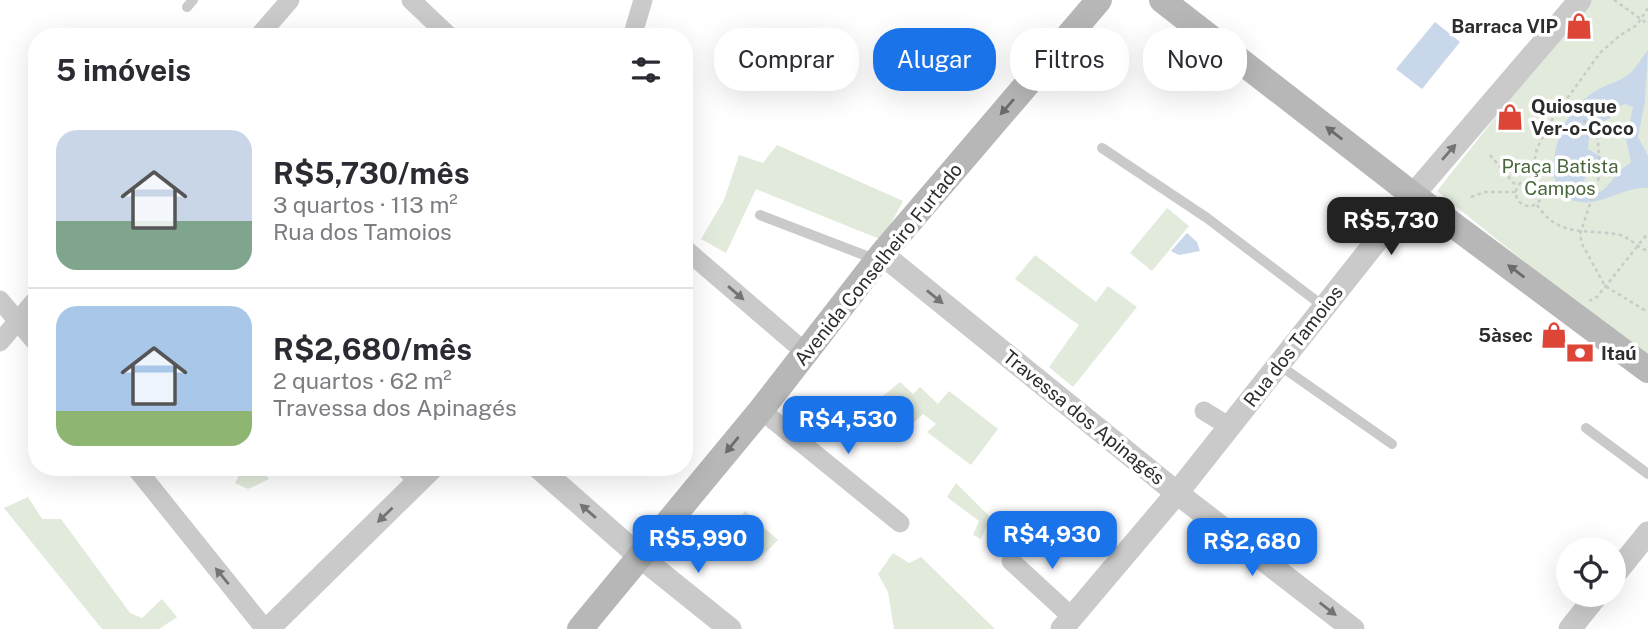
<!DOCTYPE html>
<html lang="pt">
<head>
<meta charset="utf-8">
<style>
  :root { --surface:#fff; --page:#f7f7f7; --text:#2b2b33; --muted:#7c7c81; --line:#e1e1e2; --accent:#1a73e8 }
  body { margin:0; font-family:"Public Sans",sans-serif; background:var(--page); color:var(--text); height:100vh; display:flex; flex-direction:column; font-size:26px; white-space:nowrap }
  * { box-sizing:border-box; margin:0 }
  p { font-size:23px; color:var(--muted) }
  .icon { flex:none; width:38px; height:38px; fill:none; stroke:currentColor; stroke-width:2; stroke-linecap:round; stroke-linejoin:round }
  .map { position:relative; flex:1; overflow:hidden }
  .panel { position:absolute; left:28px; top:28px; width:665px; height:448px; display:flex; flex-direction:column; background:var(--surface); border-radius:28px; box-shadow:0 7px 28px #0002 }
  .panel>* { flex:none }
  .guide { position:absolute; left:714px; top:28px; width:665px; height:63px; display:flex; gap:14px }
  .tools { position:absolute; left:1556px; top:537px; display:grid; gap:14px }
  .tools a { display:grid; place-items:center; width:70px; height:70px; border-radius:50%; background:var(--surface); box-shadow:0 7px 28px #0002; font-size:35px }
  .price { position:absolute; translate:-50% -60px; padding:0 16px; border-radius:14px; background:var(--accent); color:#fff; font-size:23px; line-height:46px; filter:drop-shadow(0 2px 4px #0008) }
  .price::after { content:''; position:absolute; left:50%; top:42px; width:21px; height:16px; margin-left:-10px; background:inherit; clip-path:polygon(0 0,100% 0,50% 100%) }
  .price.selected { background:#222; color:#fff }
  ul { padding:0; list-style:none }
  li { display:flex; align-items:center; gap:21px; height:175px; padding:0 28px }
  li+li { border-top:2px solid var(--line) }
  li span { display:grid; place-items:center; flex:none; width:196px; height:140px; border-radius:21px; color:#555 }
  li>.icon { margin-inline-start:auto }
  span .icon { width:84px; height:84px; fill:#fffc; stroke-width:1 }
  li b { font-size:30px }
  h2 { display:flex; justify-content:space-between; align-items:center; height:84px; padding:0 28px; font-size:30px }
  .tag { padding:0 24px; border-radius:28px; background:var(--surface); box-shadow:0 7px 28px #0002; font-size:24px; line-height:63px }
  .tag.selected { background:var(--accent); color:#fff }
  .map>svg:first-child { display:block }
</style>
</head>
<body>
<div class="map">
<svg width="1648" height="629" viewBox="0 0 1648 629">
  <rect width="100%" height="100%" fill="#fff"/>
  <g fill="#e1eadb">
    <polygon points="1588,0 1648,0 1648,362 1437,191"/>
    <polygon points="777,145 903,201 882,240 756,189 726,253 701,239 724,200 739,155 763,163"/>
    <polygon points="1167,208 1189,226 1152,271 1130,253"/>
    <polygon points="1035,255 1096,302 1108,286 1137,307 1073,387 1049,367 1079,325 1015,279"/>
    <polygon points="900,382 913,394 920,387 938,404 949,391 998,429 971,465 927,432 936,424 923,414 912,424 883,396"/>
    <polygon points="247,467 259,467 269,479 248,489 235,483 241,471"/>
    <polygon points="956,483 990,517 981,539 973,535 979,521 947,497"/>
    <polygon points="28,497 42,519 61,519 130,613 142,618 162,599 177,617 159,629 102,629 4,508"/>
    <polygon points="745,511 778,540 762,556 730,531"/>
    <polygon points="893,553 909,563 921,557 995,629 894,629 888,592 878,574"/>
  </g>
  <g fill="#c8d7e9" fill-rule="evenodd">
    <polygon points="1435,22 1460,42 1422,89 1396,69"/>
    <path d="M1648,50L1645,101L1638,137L1648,156V188C1624,186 1600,208 1575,201C1563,198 1555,187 1554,174C1553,139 1567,107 1599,89C1608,84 1620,81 1628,75C1636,68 1642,58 1648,50ZM1625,104L1633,107L1626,139L1631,162C1629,165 1625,166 1622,169C1609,180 1603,204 1582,187L1586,176L1604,172L1608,168V161L1588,149L1590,128L1610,118L1618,107Z"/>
    <polygon points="1187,233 1197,242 1200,251 1179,255 1171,251"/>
  </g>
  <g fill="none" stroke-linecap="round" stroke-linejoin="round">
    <g stroke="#cacaca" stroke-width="2.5" stroke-dasharray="3.5 3.5" stroke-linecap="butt">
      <polyline points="1614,0 1648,24"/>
      <polyline points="1533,101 1570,107 1594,130 1598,141 1600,174 1580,234 1582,244 1605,286 1648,312"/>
      <polyline points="1490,155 1517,187"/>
      <circle cx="1529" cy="193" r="13"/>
      <polyline points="1531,180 1537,148 1553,118 1600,53 1619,36 1637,25 1648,8"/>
      <polyline points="1471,197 1485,192 1516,192"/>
      <path d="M1537,205C1560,239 1586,228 1620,235C1629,237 1638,248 1648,251"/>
      <polyline points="1589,301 1597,297 1648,233"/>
    </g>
    <g stroke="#cacaca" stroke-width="10">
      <polyline points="187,7 193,0"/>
      <polyline points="1102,148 1207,218 1323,306"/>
      <polyline points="760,215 877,260"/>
      <polyline points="1279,365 1392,444"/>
      <polyline points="1586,428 1648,474"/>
    </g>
    <g stroke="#cacaca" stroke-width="19">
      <polyline points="411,0 450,37"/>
      <polyline points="258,37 290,0"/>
      <polyline points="632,37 643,0"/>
      <polyline points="684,248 806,353"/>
      <polyline points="0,300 37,344"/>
      <polyline points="0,342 37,298"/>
      <polyline points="761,410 900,523"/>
      <polyline points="1204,411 1230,427"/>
      <polyline points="135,467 265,629"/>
      <polyline points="404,467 419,482"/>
      <polyline points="1011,561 1072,617"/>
    </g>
    <g stroke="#cacaca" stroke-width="23">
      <polyline points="882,254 1177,493 1353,629"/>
      <polyline points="538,467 638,555 730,629"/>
      <polyline points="1614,575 1648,533"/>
      <polyline points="268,629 433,467"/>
      <polyline points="1062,629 1177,493 1413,195 1580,0"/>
      <polyline points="1570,629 1597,595"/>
    </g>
    <g stroke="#b7b7b7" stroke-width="26">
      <polyline points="1162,0 1413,195 1648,370"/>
      <polyline points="580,629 761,410 882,254 1099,0"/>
    </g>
  </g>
  <defs><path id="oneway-solid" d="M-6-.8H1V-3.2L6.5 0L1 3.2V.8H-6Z" transform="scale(1.75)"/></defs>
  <g fill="#6b6b6b">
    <use href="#oneway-solid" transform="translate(1007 107) rotate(131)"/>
    <use href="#oneway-solid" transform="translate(1334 133) rotate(-142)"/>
    <use href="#oneway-solid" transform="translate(1516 271) rotate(-143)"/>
    <use href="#oneway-solid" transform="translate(732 445) rotate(129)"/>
  </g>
  <g fill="#747474">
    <use href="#oneway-solid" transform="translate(1449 152) rotate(-49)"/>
    <use href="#oneway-solid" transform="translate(736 293) rotate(41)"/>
    <use href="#oneway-solid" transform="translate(935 297) rotate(39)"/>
    <use href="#oneway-solid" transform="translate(588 511) rotate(-139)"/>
    <use href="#oneway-solid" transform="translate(385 515) rotate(136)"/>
    <use href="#oneway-solid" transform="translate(222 576) rotate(-129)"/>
    <use href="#oneway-solid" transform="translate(1328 609) rotate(38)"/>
  </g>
  <defs>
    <symbol id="shop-bare" viewBox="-9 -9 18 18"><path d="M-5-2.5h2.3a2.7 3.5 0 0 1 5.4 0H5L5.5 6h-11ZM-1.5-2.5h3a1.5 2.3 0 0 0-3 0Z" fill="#dd4537" stroke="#fff" stroke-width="2.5" paint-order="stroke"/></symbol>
    <symbol id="bank-bare" viewBox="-9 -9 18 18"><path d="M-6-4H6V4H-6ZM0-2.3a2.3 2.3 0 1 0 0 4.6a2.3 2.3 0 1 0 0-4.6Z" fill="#dd4537" stroke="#fff" stroke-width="2.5" paint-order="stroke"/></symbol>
  </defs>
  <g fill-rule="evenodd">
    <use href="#shop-bare" x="1560" y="7" width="38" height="38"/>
    <use href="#shop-bare" x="1491" y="98" width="38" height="38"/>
    <use href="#shop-bare" x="1535" y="316" width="38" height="38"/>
    <use href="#bank-bare" x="1561" y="334" width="38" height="38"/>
  </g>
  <g text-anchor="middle" stroke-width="7" stroke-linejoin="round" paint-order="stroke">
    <g font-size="19" font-weight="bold" fill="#2d2d2d" stroke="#fff" text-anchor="end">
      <text x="1558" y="33">Barraca VIP</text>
      <text x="1531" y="113" text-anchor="start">Quiosque<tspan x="1531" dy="22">Ver-o-Coco</tspan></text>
      <text x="1533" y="342">5àsec</text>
      <text x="1601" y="360" text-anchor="start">Itaú</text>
    </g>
    <g font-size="19" fill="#4a673d" stroke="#fff">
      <text x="1560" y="173">Praça Batista<tspan x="1560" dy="22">Campos</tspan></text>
    </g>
    <g font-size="19" fill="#2d2d2d" stroke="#fff">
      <text transform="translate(878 264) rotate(-51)" y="7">Avenida Conselheiro Furtado</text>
      <text transform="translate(1293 346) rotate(-52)" y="7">Rua dos Tamoios</text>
      <text transform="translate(1084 417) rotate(39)" y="7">Travessa dos Apinagés</text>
    </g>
  </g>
</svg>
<div class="tools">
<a><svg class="icon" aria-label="locate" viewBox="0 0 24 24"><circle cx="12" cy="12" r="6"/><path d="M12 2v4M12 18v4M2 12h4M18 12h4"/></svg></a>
</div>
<b class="price selected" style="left:1391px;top:257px">R$5,730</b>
<b class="price" style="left:848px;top:456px">R$4,530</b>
<b class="price" style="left:1052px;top:571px">R$4,930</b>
<b class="price" style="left:698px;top:575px">R$5,990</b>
<b class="price" style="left:1252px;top:578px">R$2,680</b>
<div class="guide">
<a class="tag">Comprar</a>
<a class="tag selected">Alugar</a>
<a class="tag">Filtros</a>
<a class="tag">Novo</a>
</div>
<section class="panel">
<h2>5 imóveis<svg class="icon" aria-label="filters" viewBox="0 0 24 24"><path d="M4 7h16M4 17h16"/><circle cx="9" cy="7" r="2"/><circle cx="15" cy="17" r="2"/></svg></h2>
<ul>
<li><span style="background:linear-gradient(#c9d6e8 65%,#7fa58c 0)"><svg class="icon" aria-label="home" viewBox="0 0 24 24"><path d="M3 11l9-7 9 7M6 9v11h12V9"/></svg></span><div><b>R$5,730/mês</b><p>3 quartos · 113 m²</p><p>Rua dos Tamoios</p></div></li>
<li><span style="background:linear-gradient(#a9c7e8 75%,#8fb573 0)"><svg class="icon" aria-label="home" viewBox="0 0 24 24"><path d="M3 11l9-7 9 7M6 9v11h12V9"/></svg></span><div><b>R$2,680/mês</b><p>2 quartos · 62 m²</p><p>Travessa dos Apinagés</p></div></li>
</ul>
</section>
</div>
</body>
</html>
